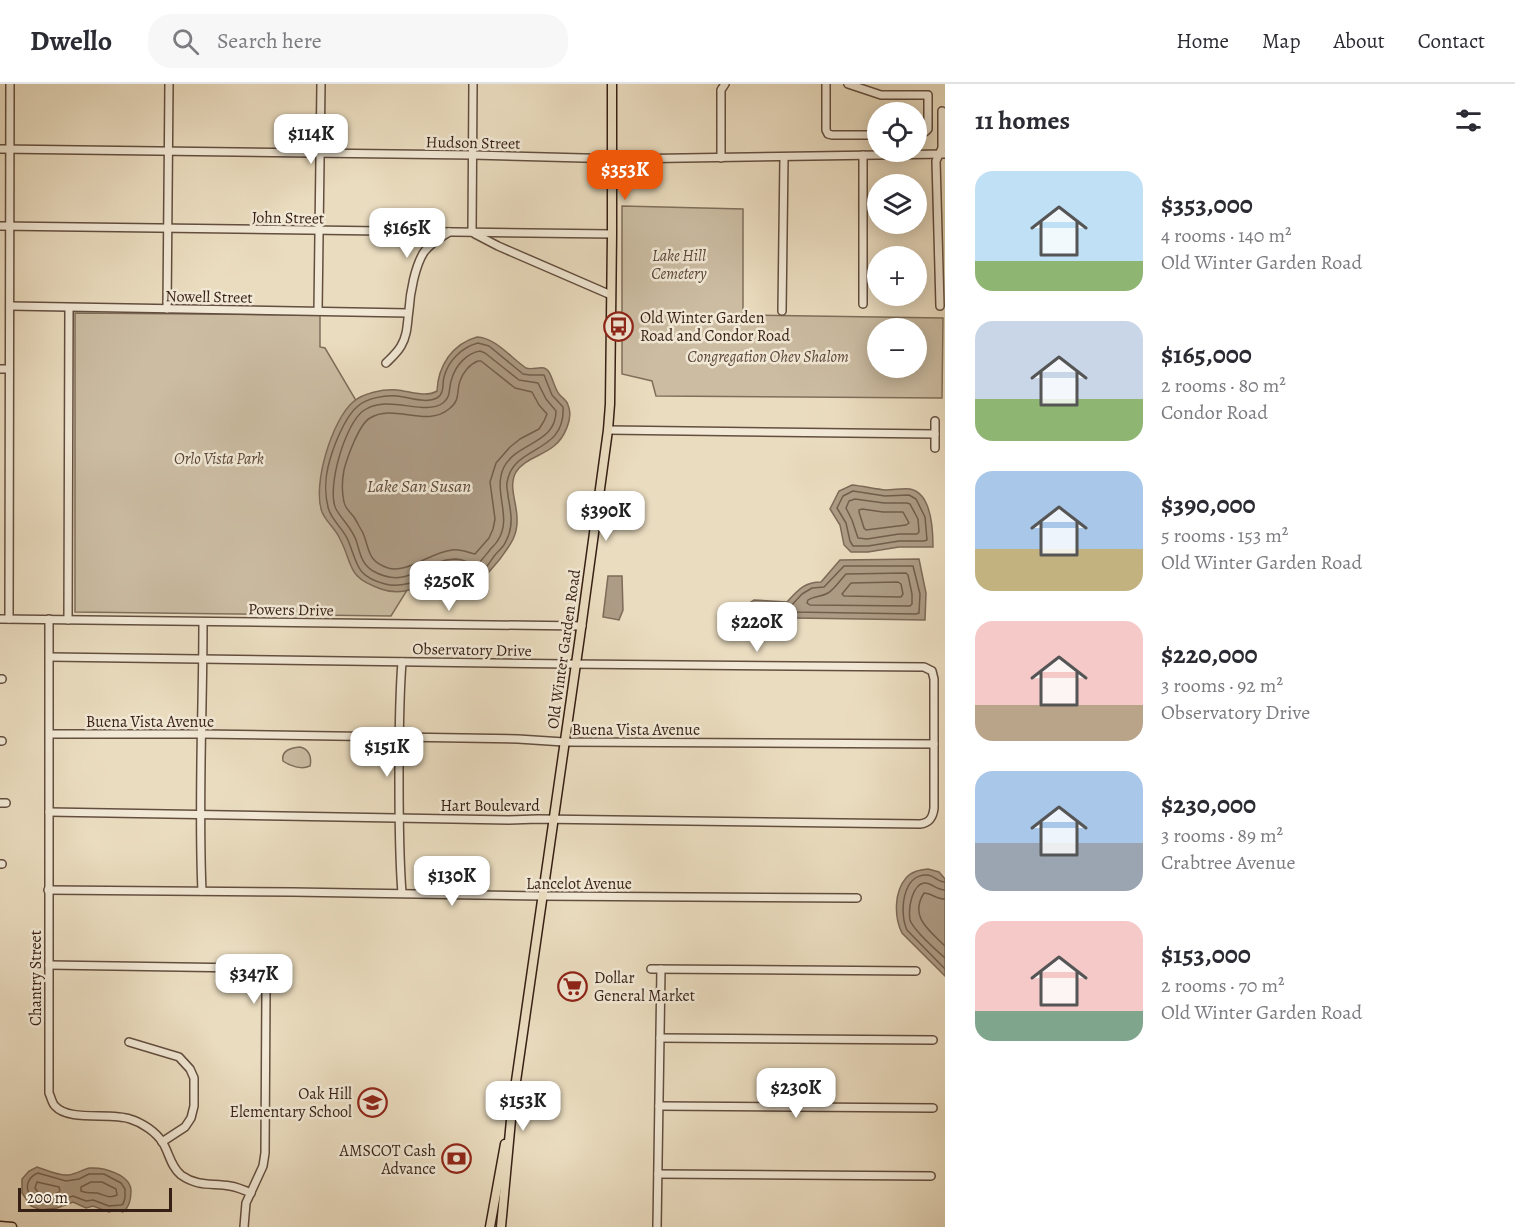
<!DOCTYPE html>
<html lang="en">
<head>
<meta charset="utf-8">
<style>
  :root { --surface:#fff; --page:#f7f7f7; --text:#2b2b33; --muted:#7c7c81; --line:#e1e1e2; --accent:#ea580c }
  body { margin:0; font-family:Alegreya,serif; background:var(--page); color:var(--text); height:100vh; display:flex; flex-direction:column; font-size:22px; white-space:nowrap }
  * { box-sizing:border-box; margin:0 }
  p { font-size:20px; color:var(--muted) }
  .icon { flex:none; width:33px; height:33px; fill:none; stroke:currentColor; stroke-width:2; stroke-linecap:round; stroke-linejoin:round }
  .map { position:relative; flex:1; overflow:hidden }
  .details { display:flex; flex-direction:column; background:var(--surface); width:570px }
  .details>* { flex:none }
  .controls { position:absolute; left:867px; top:18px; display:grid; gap:12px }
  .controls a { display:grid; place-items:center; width:60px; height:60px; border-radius:50%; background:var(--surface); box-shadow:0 3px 15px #0003; font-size:30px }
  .scale { position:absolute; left:18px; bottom:15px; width:154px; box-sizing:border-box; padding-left:6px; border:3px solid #361f14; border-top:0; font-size:16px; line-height:21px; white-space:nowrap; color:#361f14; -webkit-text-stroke:4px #f1e8d5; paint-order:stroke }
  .price { position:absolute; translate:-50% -51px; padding:0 14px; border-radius:12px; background:#fff; color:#222; font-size:20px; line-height:39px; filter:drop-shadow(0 2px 3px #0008) }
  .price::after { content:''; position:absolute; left:50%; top:36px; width:18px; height:14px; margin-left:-9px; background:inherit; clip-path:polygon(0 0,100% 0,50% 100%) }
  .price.selected { background:var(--accent); color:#fff }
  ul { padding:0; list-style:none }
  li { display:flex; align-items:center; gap:18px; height:150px; padding:0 30px }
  li span { display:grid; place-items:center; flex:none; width:168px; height:120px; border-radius:18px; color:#555 }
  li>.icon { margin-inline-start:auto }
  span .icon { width:72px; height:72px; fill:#fffc; stroke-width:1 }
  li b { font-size:26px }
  h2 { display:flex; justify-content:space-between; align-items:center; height:72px; padding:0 30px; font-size:26px }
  header { display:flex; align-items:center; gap:36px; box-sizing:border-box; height:84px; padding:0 30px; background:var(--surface); border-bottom:2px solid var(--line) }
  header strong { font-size:28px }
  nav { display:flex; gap:33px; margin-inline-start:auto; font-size:21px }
  .search { width:420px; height:54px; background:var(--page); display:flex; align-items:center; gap:15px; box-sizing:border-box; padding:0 21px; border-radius:24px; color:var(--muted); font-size:22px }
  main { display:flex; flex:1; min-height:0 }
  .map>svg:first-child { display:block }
</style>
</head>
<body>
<header>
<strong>Dwello</strong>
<div class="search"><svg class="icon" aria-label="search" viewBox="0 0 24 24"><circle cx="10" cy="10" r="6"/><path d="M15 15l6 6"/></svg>Search here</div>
<nav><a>Home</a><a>Map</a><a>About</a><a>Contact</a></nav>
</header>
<main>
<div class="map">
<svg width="945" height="1143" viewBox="0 0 945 1143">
  <rect width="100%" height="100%" fill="#eadcbf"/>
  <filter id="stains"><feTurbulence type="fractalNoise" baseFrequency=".00333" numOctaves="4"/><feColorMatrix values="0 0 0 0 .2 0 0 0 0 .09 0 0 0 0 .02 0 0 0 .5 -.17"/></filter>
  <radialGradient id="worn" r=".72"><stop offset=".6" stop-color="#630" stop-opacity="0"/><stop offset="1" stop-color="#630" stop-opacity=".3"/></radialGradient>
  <g fill="#cbbca2" stroke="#806e5b" stroke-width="1.5" fill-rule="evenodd">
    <path d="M622,122L743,125V231L943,234L942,314L656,312L652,297L622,290ZM916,244V284H878V244Z"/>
    <polygon points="75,229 320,231 320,263 325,264 377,352 419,487 391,532 75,528"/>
    <path d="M300,663C309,665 312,673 310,682C301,686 290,682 283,677C281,666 291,664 300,663Z"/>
  </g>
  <g fill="#ad9c85" stroke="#7d6a58" stroke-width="1.5">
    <path d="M477,253C496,254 511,274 526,284C532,286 538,283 544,284C552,286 553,303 559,310C562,314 567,316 568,321C574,334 564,354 554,362C542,372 524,375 516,388C508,402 517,419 517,434C518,452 510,461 500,475C495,481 490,487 485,492C469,498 467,487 455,488C428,492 411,516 381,505C346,493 354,482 340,455C336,445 326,438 322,428C312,401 332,336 353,318C363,309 383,305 397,306C409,307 425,314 437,307C438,282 452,260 477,253Z"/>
    <path d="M852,401C863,402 875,405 886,406C894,406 902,404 910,405C932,409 933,446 933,463H899L868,468H851L844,461L840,441L830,425L839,407Z"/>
    <path d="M919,475L926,509L925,536L733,533L748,520L754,516L787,518C798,506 804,498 821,498L840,476Z"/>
    <polygon points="608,492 622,492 623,526 619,536 603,533"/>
    <path d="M928,785L939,788L945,795V892L902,849C894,833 894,808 906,794C912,787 920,786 928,785Z"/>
    <path d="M37,1083C46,1086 59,1092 68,1091C77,1090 83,1085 90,1084C104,1083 131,1091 131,1107C131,1115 130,1123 123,1128L116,1126L109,1128L93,1122L86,1124L73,1118L57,1124L41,1126L31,1122L22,1109V1095L29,1087Z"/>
  </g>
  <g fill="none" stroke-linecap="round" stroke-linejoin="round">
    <g stroke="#725e4c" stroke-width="1.5">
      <path d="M478,259L489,262L523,290L530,291H544L552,311L563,323C566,371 512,360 507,399C506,403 508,408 508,412C511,428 514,442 506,457C504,463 499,466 495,471C490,477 485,489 476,488C465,488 462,480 450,483C428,490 408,506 385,500C354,492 358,478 347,454C342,444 330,434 328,423C325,411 325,395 328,383C332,366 344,333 358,322C367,314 385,311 397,312C409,313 426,320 437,314C445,309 442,300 444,293C448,277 462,263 478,259Z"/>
      <path d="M480,267L485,269L519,296L538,299L546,315L556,327C556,360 517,358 504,383C492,407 513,433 498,456C496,460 492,463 489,467C485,472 482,476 477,481C469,479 463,475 455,475C422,476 409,507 373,487C361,480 360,468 356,456C351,443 342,436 336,425C326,405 345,340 363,327C388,309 423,333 443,319C452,312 448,303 452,294C456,281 467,269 480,267Z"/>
      <path d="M478,277H481L515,304L532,308L539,321L547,330L544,337L539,345L520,355L510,363L496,379L490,398L495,435L493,445L489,454L475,470C467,468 461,465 452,466C431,468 407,490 388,484C367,477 370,466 363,449C360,444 357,438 354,433C350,428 345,424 344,418C342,409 342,396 344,386C347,374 359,340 370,334C394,319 426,344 449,325C461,316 456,308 460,297C463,288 470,280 478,277Z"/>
      <polygon points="853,407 885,412 909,411 916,415 925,433 927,456 924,457 899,457 868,462 853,462 850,457 846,439 837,424 843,412"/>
      <polygon points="855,415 884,419 907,419 910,420 918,435 919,448 917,450 899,450 867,455 858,454 852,436 846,424 849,417"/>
      <polygon points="862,425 883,428 903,428 909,439 906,441 866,446 864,444 859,428 859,426"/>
      <polygon points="844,482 913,482 920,510 919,529 916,530 793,528 790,527 790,523 802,510 812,504 824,503"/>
      <path d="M906,489L908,491L912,510V520L910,522L810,521L807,519L808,516C814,512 821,513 828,509C835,505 840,496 846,490Z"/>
      <polygon points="898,498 901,500 903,510 901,513 844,512 842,510 851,499"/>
      <path d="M945,798C938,798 935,792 928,791C902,789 899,829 907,846L945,885"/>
      <path d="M945,806C936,806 931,798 924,799C917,800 914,807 912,813C910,819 909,829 910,836C914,847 936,866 945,874"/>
      <path d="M945,815C936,815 931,809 924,809C909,833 929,846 945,862"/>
      <path d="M38,1089L66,1097L79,1095L89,1090H104L121,1099L125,1105V1114L123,1120L121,1121L109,1122L93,1116L86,1117L73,1112C63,1115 55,1120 44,1119C27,1119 20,1096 38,1089Z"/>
      <polygon points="37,1098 59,1103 60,1107 54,1111 40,1111 35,1104"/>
      <path d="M91,1098H102L116,1105L117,1111C109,1115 105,1111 97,1109C90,1108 87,1110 81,1107V1103Z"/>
    </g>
    <defs>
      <g id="minor">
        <polyline points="826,0 826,46 828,50 832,51 878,51"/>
        <polyline points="848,0 881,11 928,11 928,45 925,48 916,50"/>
        <polyline points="0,65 473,71 621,75 945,70"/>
        <polyline points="863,71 863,220"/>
        <polyline points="721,74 721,6 725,0"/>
        <polyline points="0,142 612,150"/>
        <polyline points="472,148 473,0"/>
        <polyline points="475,150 498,162 611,211"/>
        <polyline points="10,222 408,229"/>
        <polyline points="940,222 936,77 942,64 942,27"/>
        <polyline points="167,225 169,0"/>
        <polyline points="318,227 321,0"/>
        <polyline points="782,227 784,73"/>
        <path d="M386,279C391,274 397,269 401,262C408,250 407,239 409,226C410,209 415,182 424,168C431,159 440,154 449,148"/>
        <polyline points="0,285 9,285"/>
        <polyline points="608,346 935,350"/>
        <polyline points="935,364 935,337"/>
        <polyline points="0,535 582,542"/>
        <polyline points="9,535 10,0"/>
        <path d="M49,535V1009C51,1013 52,1019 55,1022C69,1038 110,1028 130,1035C143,1039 156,1048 163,1059C169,1069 171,1083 181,1091C198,1103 211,1099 230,1102C237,1103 244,1106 251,1109"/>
        <polyline points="68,536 69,224"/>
        <polyline points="0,595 2,595"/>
        <polyline points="50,650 201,650 518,655 564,658 934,660"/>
        <polyline points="0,657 2,657"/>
        <polyline points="0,719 6,719"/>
        <path d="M49,728L509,736L538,735L920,740C930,739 933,733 934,724V595L932,587L924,583L567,580L50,573"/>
        <polyline points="0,780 2,780"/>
        <polyline points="48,806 292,808 542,812 857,814"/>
        <path d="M202,807C198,717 203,627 203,538"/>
        <path d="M402,809C399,771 399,732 399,694C399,655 399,616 402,578"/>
        <path d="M49,881L244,884C259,886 263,894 266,907L265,1069L263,1082L246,1119L244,1143"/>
        <polyline points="651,885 916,887"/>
        <polyline points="660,954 933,956"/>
        <polyline points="129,958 179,973 190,985 194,994 194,1022 191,1034 185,1043 162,1058"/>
        <polyline points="659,1022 933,1024"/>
        <polyline points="658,1090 931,1092"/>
        <polyline points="657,1143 661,885"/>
      </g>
      <g id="major">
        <polyline points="0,1142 12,1143"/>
        <polyline points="490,1143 505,1060"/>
        <polyline points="501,1143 512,1025 580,552 608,346 610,320 612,150 612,0"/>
      </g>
    </defs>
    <use href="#minor" stroke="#634e3f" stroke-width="10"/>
    <use href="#major" stroke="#361f14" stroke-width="11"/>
    <use href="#minor" stroke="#f1e8d5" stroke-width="7"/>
    <use href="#major" stroke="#eadcbf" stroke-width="8"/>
  </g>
  <defs>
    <symbol id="bus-ring" viewBox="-11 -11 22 22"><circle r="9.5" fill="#f1e8d5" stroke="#8f2418" stroke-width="1.5"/><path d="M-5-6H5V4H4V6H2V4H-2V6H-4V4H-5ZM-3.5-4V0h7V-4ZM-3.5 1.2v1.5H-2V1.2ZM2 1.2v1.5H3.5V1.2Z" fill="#8f2418"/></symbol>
    <symbol id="supermarket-ring" viewBox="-11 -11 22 22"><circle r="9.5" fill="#f1e8d5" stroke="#8f2418" stroke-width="1.5"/><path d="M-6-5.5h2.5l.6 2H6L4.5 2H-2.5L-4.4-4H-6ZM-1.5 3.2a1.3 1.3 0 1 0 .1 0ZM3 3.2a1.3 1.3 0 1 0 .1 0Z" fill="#8f2418"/></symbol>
    <symbol id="school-ring" viewBox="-11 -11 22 22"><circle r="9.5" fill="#f1e8d5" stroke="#8f2418" stroke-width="1.5"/><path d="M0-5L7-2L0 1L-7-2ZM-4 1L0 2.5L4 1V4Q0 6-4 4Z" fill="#8f2418"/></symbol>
    <symbol id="bank-ring" viewBox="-11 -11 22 22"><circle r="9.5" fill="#f1e8d5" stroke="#8f2418" stroke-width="1.5"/><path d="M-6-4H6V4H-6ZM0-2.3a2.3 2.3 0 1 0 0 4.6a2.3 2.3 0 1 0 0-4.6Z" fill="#8f2418"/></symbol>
  </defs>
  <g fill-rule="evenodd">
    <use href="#bus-ring" x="602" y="226" width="33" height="33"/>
    <use href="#supermarket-ring" x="556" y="886" width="33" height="33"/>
    <use href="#school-ring" x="356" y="1002" width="33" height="33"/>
    <use href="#bank-ring" x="440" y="1058" width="33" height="33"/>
  </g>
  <g text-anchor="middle" stroke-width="5" stroke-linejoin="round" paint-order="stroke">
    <g font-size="16" fill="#361f14" stroke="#f1e8d5">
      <text transform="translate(473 58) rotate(1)" y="6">Hudson Street</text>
      <text transform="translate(288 133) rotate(1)" y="6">John Street</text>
      <text transform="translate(209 212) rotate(1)" y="6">Nowell Street</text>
      <text transform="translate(291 525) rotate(1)" y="6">Powers Drive</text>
      <text transform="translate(472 565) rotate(1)" y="6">Observatory Drive</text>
      <text transform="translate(563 565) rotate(-82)" y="6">Old Winter Garden Road</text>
      <text x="150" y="643">Buena Vista Avenue</text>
      <text x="636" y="651">Buena Vista Avenue</text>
      <text x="490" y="727">Hart Boulevard</text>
      <text x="579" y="805">Lancelot Avenue</text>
      <text transform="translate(35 894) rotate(-90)" y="6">Chantry Street</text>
    </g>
    <g font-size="16" font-style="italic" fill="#5b4638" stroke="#f1e8d5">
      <text x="679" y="177">Lake Hill<tspan x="679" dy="18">Cemetery</tspan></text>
      <text x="768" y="278">Congregation Ohev Shalom</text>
      <text x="219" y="380">Orlo Vista Park</text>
    </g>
    <g font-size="16" fill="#361f14" stroke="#f1e8d5" text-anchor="start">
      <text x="640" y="239">Old Winter Garden<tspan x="640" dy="18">Road and Condor Road</tspan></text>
      <text x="594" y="899">Dollar<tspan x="594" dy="18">General Market</tspan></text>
      <text x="352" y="1015" text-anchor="end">Oak Hill<tspan x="352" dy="18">Elementary School</tspan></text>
      <text x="436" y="1072" text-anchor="end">AMSCOT Cash<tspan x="436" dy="18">Advance</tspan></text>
    </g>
    <g font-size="18" font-style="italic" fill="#604b3c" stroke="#f1e8d5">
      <text x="419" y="408">Lake San Susan</text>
    </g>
  </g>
  <rect width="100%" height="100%" filter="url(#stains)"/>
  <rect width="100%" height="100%" fill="url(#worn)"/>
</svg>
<div class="controls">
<a><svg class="icon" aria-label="locate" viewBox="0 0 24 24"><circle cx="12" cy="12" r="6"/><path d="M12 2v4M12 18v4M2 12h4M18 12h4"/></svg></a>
<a><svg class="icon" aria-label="layers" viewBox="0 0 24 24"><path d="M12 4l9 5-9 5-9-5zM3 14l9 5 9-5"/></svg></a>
<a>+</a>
<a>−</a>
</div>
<div class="scale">200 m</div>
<b class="price" style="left:311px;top:81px">$114K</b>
<b class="price selected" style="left:625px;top:117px">$353K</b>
<b class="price" style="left:407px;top:175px">$165K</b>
<b class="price" style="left:606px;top:458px">$390K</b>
<b class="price" style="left:449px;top:528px">$250K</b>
<b class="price" style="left:757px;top:569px">$220K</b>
<b class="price" style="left:387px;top:694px">$151K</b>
<b class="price" style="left:452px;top:823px">$130K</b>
<b class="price" style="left:254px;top:921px">$347K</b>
<b class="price" style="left:796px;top:1035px">$230K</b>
<b class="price" style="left:523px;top:1048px">$153K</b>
</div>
<section class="details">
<h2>11 homes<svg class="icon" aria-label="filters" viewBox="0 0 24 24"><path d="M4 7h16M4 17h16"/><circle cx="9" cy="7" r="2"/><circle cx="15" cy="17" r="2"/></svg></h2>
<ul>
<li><span style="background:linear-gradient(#bfe0f5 75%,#8fb573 0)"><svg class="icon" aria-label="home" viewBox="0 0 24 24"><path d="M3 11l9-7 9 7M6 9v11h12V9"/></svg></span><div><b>$353,000</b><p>4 rooms · 140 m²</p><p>Old Winter Garden Road</p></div></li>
<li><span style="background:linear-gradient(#c9d6e8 65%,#8fb573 0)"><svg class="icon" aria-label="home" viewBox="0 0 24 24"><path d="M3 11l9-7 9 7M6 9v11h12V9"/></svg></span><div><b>$165,000</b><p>2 rooms · 80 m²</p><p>Condor Road</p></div></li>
<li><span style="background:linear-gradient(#a9c7e8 65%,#c2b280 0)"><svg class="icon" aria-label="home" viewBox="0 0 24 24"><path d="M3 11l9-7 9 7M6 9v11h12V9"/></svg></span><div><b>$390,000</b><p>5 rooms · 153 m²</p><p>Old Winter Garden Road</p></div></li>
<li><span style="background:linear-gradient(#f6c9c9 70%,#b9a48a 0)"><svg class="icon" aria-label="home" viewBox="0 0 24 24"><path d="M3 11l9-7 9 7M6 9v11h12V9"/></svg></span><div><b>$220,000</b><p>3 rooms · 92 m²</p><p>Observatory Drive</p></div></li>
<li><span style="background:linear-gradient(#a9c7e8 60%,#9aa5b1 0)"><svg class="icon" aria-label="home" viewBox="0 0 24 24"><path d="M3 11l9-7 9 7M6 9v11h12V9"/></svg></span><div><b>$230,000</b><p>3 rooms · 89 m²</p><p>Crabtree Avenue</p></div></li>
<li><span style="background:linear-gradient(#f6c9c9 75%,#7fa58c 0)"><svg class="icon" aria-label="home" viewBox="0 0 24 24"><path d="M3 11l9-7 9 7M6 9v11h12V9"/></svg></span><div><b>$153,000</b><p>2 rooms · 70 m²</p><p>Old Winter Garden Road</p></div></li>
</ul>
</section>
</main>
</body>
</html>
